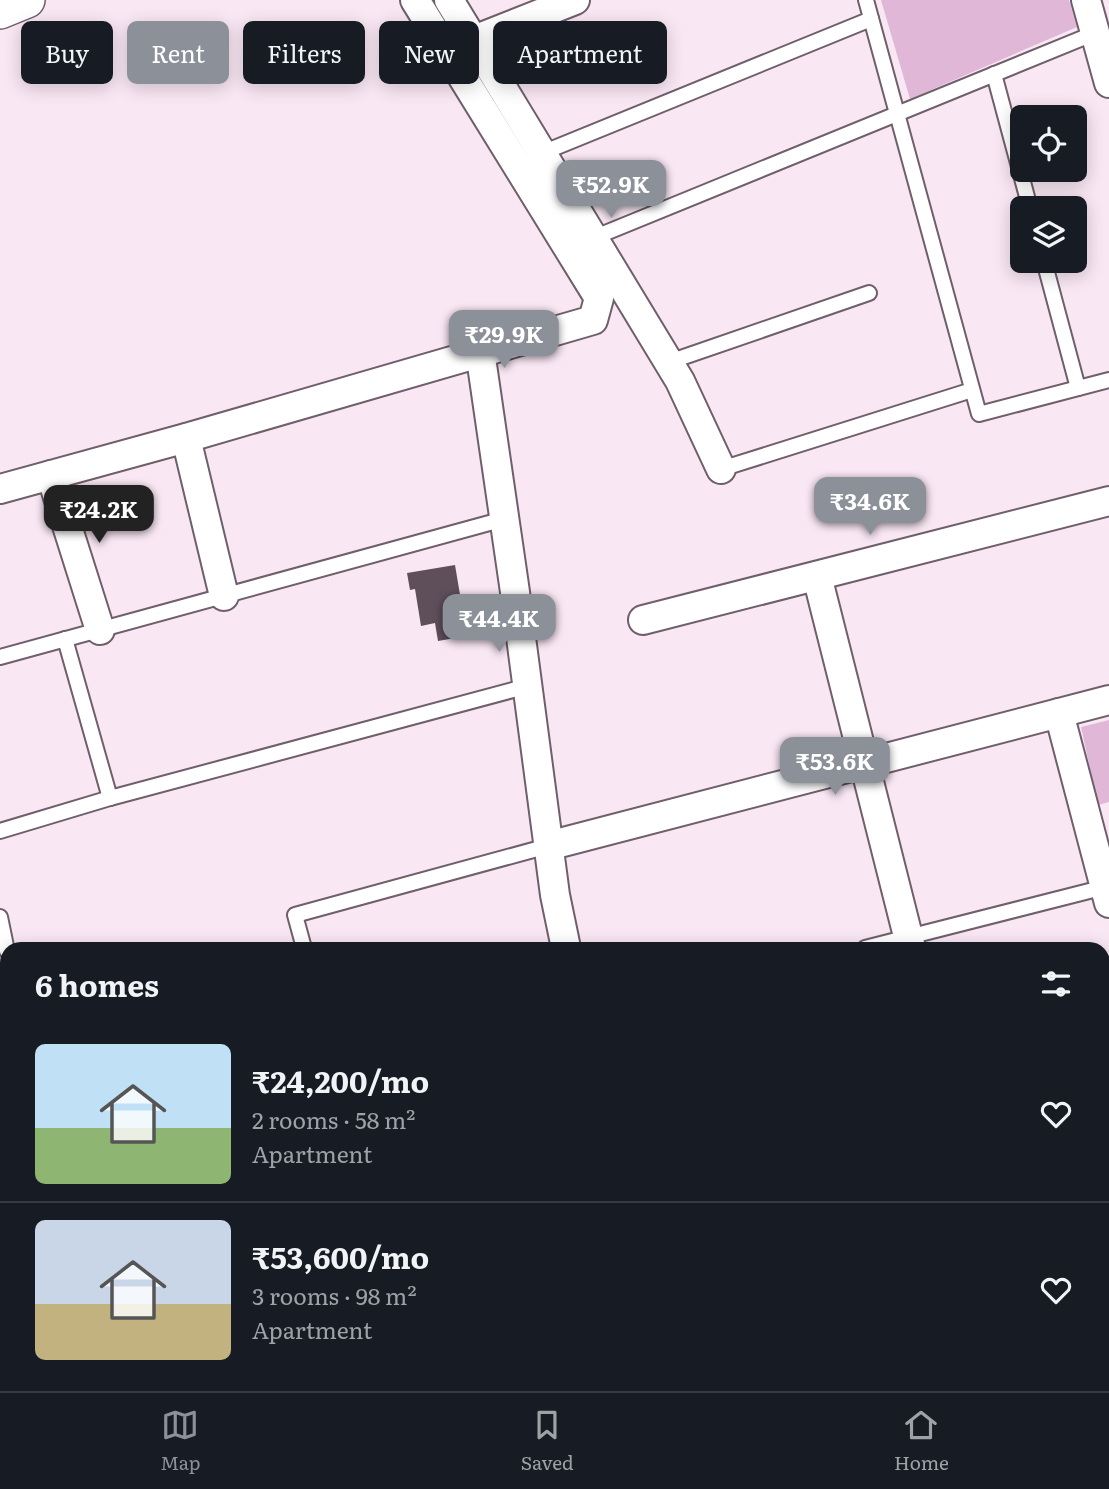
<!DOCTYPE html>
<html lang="en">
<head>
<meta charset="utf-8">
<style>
  :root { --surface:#171b24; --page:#20242c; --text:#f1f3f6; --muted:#9ea1a6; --line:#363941; --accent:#8c9099 }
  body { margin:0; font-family:Literata,serif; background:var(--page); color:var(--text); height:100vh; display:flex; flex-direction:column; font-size:26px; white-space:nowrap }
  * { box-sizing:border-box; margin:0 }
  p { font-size:23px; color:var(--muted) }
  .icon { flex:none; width:38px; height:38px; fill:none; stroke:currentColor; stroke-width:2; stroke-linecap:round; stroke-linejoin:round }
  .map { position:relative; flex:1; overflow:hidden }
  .details { position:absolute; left:0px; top:942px; width:1110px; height:450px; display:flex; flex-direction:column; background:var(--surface); border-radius:21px 21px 0 0; box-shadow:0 4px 18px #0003 }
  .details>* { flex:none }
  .hud { position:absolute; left:21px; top:21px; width:700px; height:63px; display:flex; gap:14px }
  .buttons { position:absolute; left:1010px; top:105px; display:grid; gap:14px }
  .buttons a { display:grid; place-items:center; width:77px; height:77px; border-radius:10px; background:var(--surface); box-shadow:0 4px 18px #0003; font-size:35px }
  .price { position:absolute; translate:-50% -60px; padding:0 16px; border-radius:14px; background:var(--accent); color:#fff; font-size:23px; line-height:46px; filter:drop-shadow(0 2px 4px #0008) }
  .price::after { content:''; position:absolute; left:50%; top:42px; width:21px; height:16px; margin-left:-10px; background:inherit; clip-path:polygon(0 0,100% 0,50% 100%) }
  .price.selected { background:#222; color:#fff }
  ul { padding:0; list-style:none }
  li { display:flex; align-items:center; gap:21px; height:175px; padding:0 35px }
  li+li { border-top:2px solid var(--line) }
  li span { display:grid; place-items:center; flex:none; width:196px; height:140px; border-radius:10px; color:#555 }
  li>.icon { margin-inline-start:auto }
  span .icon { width:84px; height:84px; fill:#fffc; stroke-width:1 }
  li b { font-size:30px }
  h2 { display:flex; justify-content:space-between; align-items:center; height:84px; padding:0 35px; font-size:30px }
  .tag { padding:0 24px; border-radius:10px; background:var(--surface); box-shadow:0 4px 18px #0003; font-size:24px; line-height:63px }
  .tag.selected { background:var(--accent); color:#fff }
  .menu { display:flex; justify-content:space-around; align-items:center; height:98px; border-top:2px solid var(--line); background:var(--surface); font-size:19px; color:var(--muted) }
  .menu a { display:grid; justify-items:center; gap:4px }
  .menu .selected { color:var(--accent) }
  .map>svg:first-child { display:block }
</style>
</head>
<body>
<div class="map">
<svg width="1109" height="1391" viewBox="0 0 1109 1391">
  <rect width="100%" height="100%" fill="#f9e7f4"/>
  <g fill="#e0b7d6">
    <polygon points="881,0 1069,0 1077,27 910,99"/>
    <polygon points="1109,720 1109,802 1098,805 1081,727"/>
  </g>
  <polygon fill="#5f4f5b" points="455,565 467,636 438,641 435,623 421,626 415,589 410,590 407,573"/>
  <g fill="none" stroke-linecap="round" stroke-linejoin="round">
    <defs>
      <g id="service">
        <polyline points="866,0 979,414 1109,380"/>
        <polyline points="994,74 1030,208"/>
        <polyline points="542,153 871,19"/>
        <polyline points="593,238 1095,33"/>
        <polyline points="1044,261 1078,388"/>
        <polyline points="669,362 869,293"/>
        <polyline points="721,469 972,390"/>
        <polyline points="65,639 110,798"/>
        <polyline points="0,657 504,519"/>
        <polyline points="0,831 110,798 528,686"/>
        <polyline points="0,917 7,951"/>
        <polyline points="304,948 295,915 548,846"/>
        <polyline points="865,948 1105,887"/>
        <polyline points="0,976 7,970"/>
        <polyline points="0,1174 7,1173"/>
        <polyline points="1102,1326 1109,1353"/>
        <polyline points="0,1351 7,1349"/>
        <polyline points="770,1384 771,1391"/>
        <polyline points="944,1384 946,1391"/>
        <polyline points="479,1391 493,1384"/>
      </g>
      <g id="minor">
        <polyline points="449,0 680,381 721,469"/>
        <polyline points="1086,0 1109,83"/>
        <polyline points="474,40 575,0"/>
        <polyline points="480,351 515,592 555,895 566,948"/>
        <polyline points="186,438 224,596"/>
        <polyline points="51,475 100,630"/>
        <polyline points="0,489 186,438 593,320 599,298 415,0"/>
        <polyline points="817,576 911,948"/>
        <polyline points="643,620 1109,501"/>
        <polyline points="1059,713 1109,903"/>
        <polyline points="548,846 1109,700"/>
        <polyline points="1102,1046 1109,1045"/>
        <polyline points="660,1384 662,1391"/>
      </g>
      <polyline id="tertiary" points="0,11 27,0"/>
    </defs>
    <use href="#service" stroke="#6f5f6b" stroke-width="18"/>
    <use href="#minor" stroke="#6f5f6b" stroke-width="32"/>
    <use href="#tertiary" stroke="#6f5f6b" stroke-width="38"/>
    <use href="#service" stroke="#fff" stroke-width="14"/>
    <use href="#minor" stroke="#fff" stroke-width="28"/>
    <use href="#tertiary" stroke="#fff" stroke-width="35"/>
  </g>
</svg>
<div class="buttons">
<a><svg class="icon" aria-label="locate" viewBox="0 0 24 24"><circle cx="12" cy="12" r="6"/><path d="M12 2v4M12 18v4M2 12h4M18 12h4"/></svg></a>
<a><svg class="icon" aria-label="layers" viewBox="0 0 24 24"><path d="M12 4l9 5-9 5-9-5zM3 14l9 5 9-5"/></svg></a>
</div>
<b class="price" style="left:611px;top:220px">₹52.9K</b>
<b class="price" style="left:504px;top:370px">₹29.9K</b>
<b class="price" style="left:870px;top:537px">₹34.6K</b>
<b class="price selected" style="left:99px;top:545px">₹24.2K</b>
<b class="price" style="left:499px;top:654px">₹44.4K</b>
<b class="price" style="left:835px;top:797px">₹53.6K</b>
<div class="hud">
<a class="tag">Buy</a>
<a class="tag selected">Rent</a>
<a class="tag">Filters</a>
<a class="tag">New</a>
<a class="tag">Apartment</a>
</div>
<section class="details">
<h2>6 homes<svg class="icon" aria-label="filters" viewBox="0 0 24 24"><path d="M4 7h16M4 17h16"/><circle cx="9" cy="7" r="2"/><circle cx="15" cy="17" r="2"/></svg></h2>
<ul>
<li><span style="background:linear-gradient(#bfe0f5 60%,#8fb573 0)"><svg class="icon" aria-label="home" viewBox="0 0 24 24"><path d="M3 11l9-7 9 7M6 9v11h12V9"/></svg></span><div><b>₹24,200/mo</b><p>2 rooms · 58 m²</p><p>Apartment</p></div><svg class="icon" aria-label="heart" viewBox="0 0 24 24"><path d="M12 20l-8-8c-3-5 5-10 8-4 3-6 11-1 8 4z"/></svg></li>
<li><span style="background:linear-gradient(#c9d6e8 60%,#c2b280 0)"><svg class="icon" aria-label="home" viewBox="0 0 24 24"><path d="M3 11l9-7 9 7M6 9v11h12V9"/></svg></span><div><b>₹53,600/mo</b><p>3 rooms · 98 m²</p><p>Apartment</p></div><svg class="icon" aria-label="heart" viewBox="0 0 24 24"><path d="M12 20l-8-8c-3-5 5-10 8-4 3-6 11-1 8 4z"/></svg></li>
</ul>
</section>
</div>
<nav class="menu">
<a class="selected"><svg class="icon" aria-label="map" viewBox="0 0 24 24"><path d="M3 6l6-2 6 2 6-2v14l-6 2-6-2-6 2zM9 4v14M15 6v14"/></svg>Map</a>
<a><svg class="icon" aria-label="saved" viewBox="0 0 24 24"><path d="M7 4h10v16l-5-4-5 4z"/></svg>Saved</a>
<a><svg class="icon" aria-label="home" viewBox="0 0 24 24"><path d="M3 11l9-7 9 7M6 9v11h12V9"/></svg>Home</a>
</nav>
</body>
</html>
